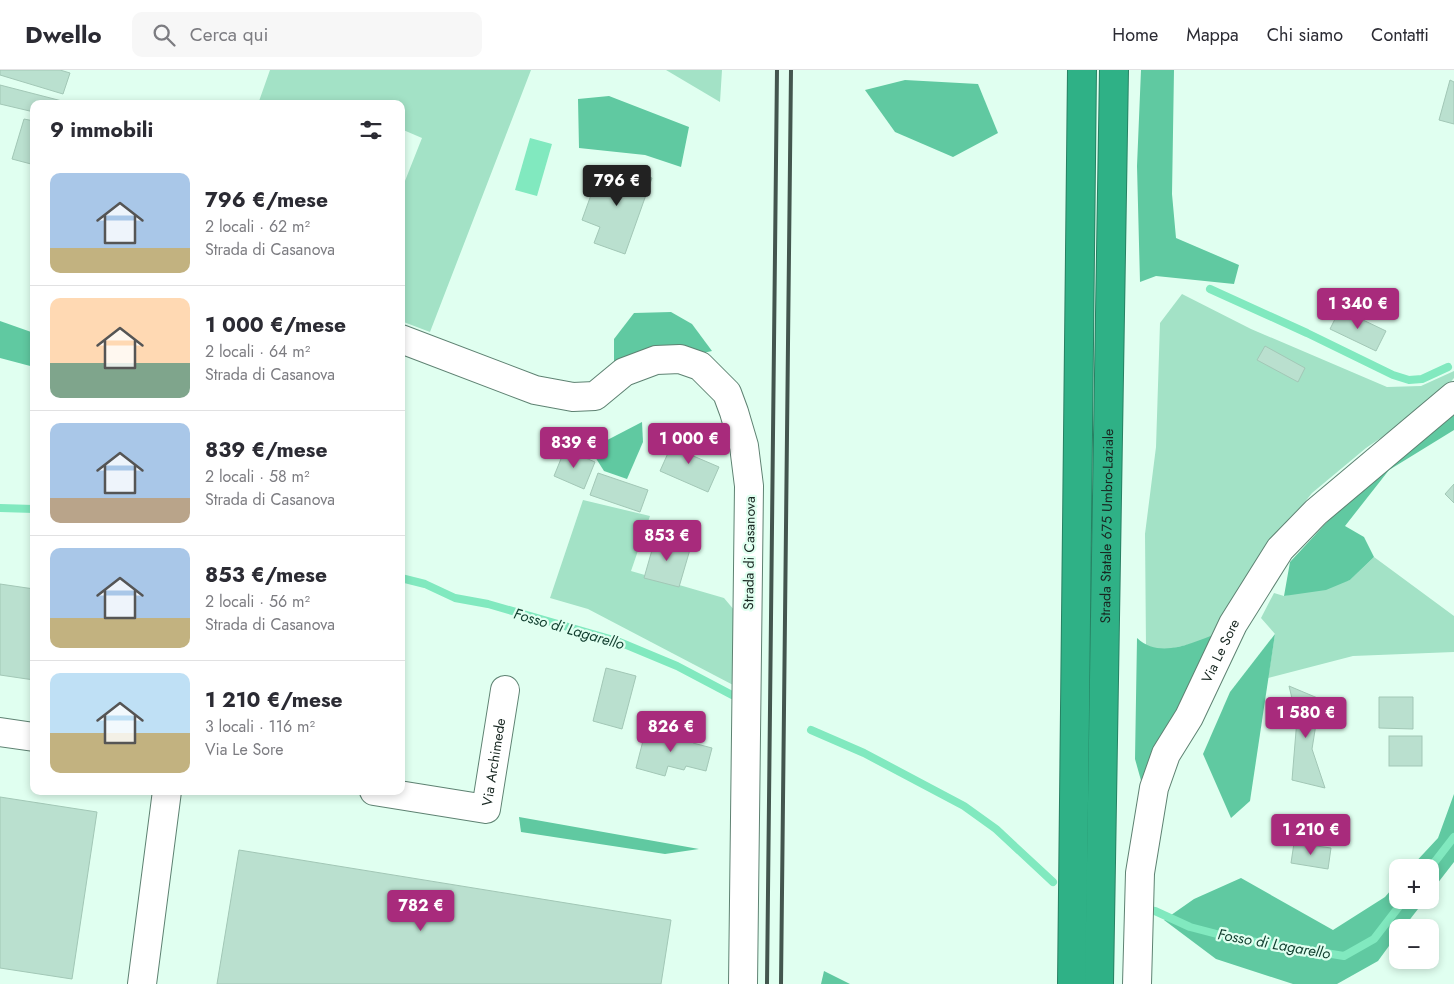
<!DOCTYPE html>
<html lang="it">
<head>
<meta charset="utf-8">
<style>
  :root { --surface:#fff; --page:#f7f7f7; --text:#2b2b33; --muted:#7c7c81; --line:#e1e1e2; --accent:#a82b7c }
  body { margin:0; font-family:Jost,sans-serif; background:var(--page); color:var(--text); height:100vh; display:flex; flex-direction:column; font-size:19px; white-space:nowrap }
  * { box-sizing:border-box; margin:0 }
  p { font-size:16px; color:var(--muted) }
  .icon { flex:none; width:28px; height:28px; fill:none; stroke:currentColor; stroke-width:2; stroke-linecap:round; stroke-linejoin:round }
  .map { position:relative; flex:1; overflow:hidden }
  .drawer { position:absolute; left:30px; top:30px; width:375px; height:695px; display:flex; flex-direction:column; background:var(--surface); border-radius:10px; box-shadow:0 2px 8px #0003 }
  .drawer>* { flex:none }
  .buttons { position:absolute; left:1389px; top:789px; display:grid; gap:10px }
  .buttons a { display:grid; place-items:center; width:50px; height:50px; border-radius:10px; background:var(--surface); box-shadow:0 2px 8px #0003; font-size:25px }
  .price { position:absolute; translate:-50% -42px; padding:0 11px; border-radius:5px; background:var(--accent); color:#fff; font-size:16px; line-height:32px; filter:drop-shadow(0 1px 2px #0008) }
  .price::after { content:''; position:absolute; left:50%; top:30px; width:15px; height:11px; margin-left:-8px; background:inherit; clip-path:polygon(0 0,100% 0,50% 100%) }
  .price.selected { background:#222; color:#fff }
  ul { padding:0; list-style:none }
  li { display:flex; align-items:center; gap:15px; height:125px; padding:0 20px }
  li+li { border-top:1px solid var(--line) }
  li span { display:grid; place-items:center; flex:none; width:140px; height:100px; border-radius:10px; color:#555 }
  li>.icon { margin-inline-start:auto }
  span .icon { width:60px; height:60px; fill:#fffc; stroke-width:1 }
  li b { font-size:21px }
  h2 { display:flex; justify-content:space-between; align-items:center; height:60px; padding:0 20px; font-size:21px }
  header { display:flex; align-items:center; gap:30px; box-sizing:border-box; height:70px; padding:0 25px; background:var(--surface); border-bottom:1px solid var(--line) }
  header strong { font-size:24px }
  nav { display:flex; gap:28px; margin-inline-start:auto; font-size:18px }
  .search { width:350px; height:45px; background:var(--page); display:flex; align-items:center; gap:12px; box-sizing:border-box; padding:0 18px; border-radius:10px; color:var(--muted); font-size:19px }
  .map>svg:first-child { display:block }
</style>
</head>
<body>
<header>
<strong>Dwello</strong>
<div class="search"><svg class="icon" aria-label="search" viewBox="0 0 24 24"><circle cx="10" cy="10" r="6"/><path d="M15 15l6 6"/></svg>Cerca qui</div>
<nav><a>Home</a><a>Mappa</a><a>Chi siamo</a><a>Contatti</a></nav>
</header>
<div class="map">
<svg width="1454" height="914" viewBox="0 0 1454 914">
  <rect width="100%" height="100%" fill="#e0fff0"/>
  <g fill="#a3e2c6">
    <polygon points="270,0 531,0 430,262 401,251 401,121 422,68 401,59 401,34 342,34 332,30 330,34 258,34"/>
    <polygon points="666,0 722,0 720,32"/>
    <polygon points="1182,224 1251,259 1387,317 1421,316 1454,301 1454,308 1432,333 1366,378 1312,423 1252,498 1217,568 1165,580 1146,577 1145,464 1156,377 1160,253"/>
    <polygon points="583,430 650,446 631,501 724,528 740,547 735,616 588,539 550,528"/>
    <polygon points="1374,487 1454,546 1454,582 1353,586 1268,608 1275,564 1261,548 1274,523 1284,526 1350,510"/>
  </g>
  <g fill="#60c9a1">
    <polygon points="1141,0 1174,0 1172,124 1176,168 1239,195 1234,214 1156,206 1140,212 1137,96"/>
    <polygon points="905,10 978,14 998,63 953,87 895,62 865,20"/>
    <polygon points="609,26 689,57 681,97 645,85 579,78 578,29"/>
    <polygon points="671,242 692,254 712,281 672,290 614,295 614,269 634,243"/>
    <polygon points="0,251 34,263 34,297 0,288"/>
    <polygon points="1454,342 1454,360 1389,400 1345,456 1364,467 1374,487 1350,510 1326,520 1284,526 1290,492 1328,451 1367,411 1426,368"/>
    <polygon points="642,352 643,372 627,409 604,401 590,379"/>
    <path d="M1219,563L1142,714L1135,689L1137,568C1161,590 1192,572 1219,563Z"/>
    <polygon points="1275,564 1250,731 1231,748 1203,684 1230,622"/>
    <polygon points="1454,724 1454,792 1430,823 1430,798 1411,797 1438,768"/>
    <polygon points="519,747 699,779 665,784 521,762"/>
    <polygon points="1241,808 1333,860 1385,827 1397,813 1398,830 1425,830 1404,857 1398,858 1397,865 1378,891 1337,914 1293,914 1216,889 1164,850 1194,829"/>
    <polygon points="824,901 850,914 821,914"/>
  </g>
  <polygon fill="#81e9bf" points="530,68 552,74 537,126 515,120"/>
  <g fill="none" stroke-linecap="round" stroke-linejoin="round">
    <g stroke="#81e9bf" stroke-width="8">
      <polyline points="1210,219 1307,263 1393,305 1409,310 1422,309 1448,297"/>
      <polyline points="0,438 34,439"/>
      <polyline points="401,508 425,514 455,528 488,534 617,571 677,596 732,625"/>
      <polyline points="811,660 864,683 964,736 996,759 1053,812"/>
      <polyline points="1430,798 1454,767"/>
      <polyline points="1155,841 1190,857 1232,868 1344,886 1374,869 1404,830"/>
    </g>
  </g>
  <g fill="#bae0cf" stroke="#a2c7b6">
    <polygon points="0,0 60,0 70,3 63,24 0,5"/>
    <polygon points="1450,10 1454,12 1454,54 1439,50"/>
    <polygon points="0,15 62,31 62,34 34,34 34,42 0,34"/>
    <polygon points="24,49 34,51 34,92 31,94 12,89"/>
    <polygon points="601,97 619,104 622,97 652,108 625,184 594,173 600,157 582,150"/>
    <polygon points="1340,239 1386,261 1376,281 1330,259"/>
    <polygon points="1265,276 1305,298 1298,312 1257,290"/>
    <polygon points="677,363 697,372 691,385 719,397 708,422 660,401"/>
    <polygon points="565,379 595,392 584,419 554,406"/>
    <polygon points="598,403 648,420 640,442 590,425"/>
    <polygon points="1454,414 1454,433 1445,424"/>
    <polygon points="656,466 691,476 679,517 644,508"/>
    <polygon points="0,514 34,519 34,610 0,605"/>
    <polygon points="606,598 636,606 622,659 593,651"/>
    <polygon points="1289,616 1320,629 1312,679 1325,718 1292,710 1297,649"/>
    <polygon points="1379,627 1413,627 1413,659 1379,658"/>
    <polygon points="646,659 661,663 662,659 695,667 693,673 712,678 706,701 686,696 684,700 668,696 665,706 636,698"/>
    <rect x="1389" y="666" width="33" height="30"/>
    <polygon points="0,727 97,742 72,909 0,898"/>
    <polygon points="1294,773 1331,778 1328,799 1291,793"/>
    <polygon points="239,780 671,850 661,914 217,914"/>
  </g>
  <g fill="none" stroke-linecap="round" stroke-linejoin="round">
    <defs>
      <g id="street">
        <polyline points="401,269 535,320 573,327 595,326 624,302 656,290 680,289 700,296 727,323 734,342 744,376 749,416 743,914"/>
        <polyline points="0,662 34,667"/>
        <path id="s1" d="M374,721L486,739L505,620"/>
        <polyline points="142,914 167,721"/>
        <path id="s2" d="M1137,914L1140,803L1154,718L1166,684L1189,647L1233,554L1280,479L1316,442L1454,326"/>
      </g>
      <g id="highway">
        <polyline points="1072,914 1082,0"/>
        <path id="s3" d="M1099,914L1114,0"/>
      </g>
    </defs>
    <use href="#street" stroke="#5e8272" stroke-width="30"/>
    <use href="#highway" stroke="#278163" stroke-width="30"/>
    <use href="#street" stroke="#fff" stroke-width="28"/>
    <use href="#highway" stroke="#2fb186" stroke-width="28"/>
    <g stroke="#43564e" stroke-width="4">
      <polyline points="767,914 777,0"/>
      <polyline points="781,914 791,0"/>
    </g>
  </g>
  <g text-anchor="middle" stroke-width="4.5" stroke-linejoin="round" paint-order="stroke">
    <g font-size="14" fill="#192822" stroke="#e0fff0">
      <text dy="5" stroke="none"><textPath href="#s3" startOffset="458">Strada Statale 675 Umbro-Laziale</textPath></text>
      <text transform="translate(749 483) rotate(-89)" y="5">Strada di Casanova</text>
      <text dy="5" stroke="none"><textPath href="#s2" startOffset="350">Via Le Sore</textPath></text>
      <text dy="5" stroke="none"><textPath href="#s1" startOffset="161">Via Archimede</textPath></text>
    </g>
    <g font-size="15" font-style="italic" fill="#0f3d2d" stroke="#e0fff0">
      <text transform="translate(569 559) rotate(16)" y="5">Fosso di Lagarello</text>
      <text transform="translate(1274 874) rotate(10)" y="5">Fosso di Lagarello</text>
    </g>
  </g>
</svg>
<div class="buttons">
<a>+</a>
<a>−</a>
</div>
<b class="price selected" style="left:617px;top:137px">796 €</b>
<b class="price" style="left:1358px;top:260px">1 340 €</b>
<b class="price" style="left:689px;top:395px">1 000 €</b>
<b class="price" style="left:574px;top:399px">839 €</b>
<b class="price" style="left:667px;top:492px">853 €</b>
<b class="price" style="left:1306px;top:669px">1 580 €</b>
<b class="price" style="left:671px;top:683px">826 €</b>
<b class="price" style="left:1311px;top:786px">1 210 €</b>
<b class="price" style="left:421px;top:862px">782 €</b>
<section class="drawer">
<h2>9 immobili<svg class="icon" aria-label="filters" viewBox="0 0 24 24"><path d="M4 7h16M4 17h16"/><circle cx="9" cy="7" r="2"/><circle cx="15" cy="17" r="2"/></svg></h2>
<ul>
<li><span style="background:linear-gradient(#a9c7e8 75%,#c2b280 0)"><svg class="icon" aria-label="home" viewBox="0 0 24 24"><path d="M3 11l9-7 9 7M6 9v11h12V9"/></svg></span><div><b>796 €/mese</b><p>2 locali · 62 m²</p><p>Strada di Casanova</p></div></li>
<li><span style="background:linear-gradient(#ffd9b3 65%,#7fa58c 0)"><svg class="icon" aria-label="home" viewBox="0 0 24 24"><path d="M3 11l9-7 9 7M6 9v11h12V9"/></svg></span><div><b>1 000 €/mese</b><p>2 locali · 64 m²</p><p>Strada di Casanova</p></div></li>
<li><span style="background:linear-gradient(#a9c7e8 75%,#b9a48a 0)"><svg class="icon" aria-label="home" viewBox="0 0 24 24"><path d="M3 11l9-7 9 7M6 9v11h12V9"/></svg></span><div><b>839 €/mese</b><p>2 locali · 58 m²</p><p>Strada di Casanova</p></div></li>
<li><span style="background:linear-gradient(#a9c7e8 70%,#c2b280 0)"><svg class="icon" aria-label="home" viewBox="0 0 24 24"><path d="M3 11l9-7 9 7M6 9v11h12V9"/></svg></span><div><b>853 €/mese</b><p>2 locali · 56 m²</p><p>Strada di Casanova</p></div></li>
<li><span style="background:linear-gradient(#bfe0f5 60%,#c2b280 0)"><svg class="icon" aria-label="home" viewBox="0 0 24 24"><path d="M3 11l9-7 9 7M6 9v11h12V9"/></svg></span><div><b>1 210 €/mese</b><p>3 locali · 116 m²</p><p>Via Le Sore</p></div></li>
</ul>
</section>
</div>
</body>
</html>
